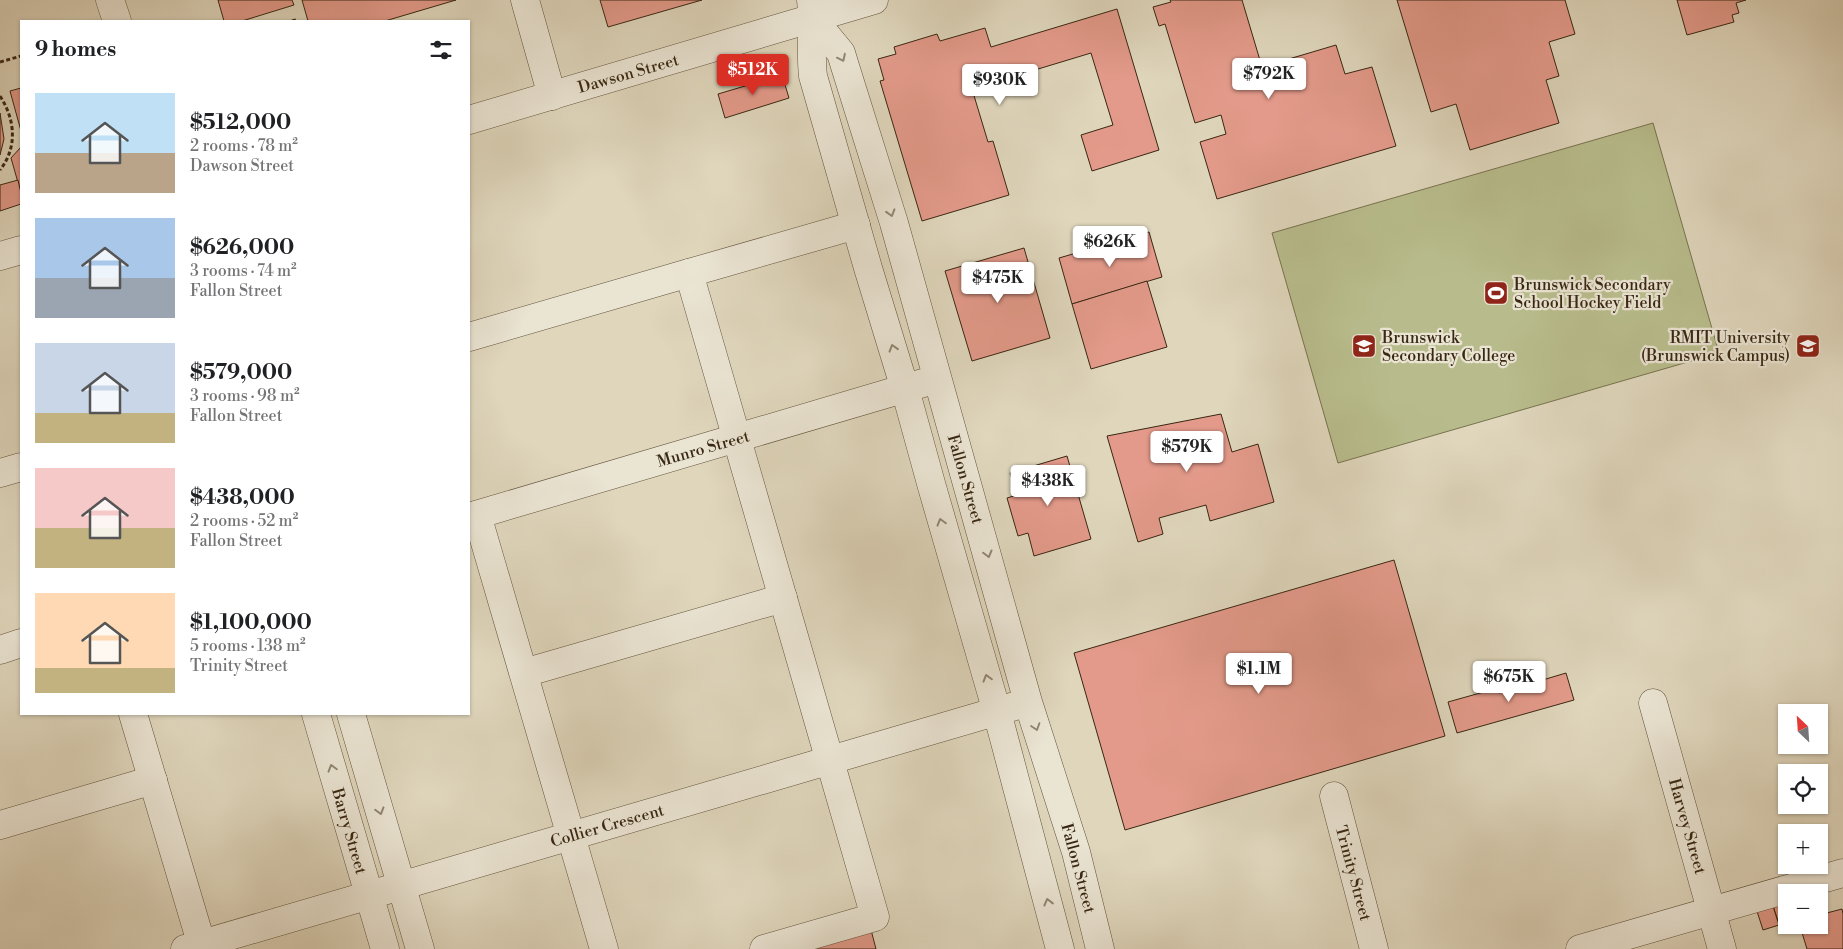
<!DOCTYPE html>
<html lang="en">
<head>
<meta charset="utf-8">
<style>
  :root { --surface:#fff; --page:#f2f2f2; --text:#202124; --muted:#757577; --accent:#d93025 }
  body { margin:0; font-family:"Libre Bodoni",serif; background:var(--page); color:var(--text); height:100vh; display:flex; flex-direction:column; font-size:19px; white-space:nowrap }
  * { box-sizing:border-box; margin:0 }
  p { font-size:16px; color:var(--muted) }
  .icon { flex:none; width:28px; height:28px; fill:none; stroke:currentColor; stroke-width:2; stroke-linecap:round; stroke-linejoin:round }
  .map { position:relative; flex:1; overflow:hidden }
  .side { position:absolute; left:20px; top:20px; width:450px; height:695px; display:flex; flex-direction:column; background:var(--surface); border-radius:0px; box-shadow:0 1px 4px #0004 }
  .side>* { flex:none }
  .needle { width:32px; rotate:335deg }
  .tools { position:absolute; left:1778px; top:704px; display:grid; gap:10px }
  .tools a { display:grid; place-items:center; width:50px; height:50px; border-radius:0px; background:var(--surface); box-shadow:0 1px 4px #0004; font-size:25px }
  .price { position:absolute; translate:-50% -42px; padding:0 11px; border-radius:5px; background:#fff; color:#222; font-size:16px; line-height:32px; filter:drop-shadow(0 1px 2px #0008) }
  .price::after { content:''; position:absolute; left:50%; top:30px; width:15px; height:11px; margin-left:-8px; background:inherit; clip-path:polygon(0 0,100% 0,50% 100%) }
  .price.current { background:var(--accent); color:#fff }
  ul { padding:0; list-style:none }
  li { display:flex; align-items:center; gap:15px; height:125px; padding:0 15px }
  li span { display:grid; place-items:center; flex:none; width:140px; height:100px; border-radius:0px; color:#555 }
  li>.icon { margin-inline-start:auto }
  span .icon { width:60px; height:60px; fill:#fffc; stroke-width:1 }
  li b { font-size:21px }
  h2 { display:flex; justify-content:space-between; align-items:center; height:60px; padding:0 15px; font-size:21px }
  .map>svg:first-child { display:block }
</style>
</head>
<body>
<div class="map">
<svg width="1843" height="949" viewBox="0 0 1843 949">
  <rect width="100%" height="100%" fill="#dfd6bc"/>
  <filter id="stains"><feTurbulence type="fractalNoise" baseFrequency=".004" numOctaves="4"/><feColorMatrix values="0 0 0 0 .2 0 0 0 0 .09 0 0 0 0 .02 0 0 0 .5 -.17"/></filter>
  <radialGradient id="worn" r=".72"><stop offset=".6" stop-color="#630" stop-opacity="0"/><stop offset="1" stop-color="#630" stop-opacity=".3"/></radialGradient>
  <polygon fill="#b8bc8c" stroke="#78724f" points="1653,123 1719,353 1338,463 1272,233"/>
  <g fill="#e39a8a" stroke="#382712">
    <polygon points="218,0 292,0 294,5 242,21 224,21"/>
    <polygon points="302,0 456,0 385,21 308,21"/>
    <polygon points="600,0 702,0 608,27"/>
    <polygon points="1170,0 1242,0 1262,67 1336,45 1345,74 1372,67 1396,146 1217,199 1200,142 1226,134 1221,115 1195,123 1165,24 1159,26 1153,7 1171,2"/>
    <polygon points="1397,0 1565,0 1575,34 1549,42 1559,76 1546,80 1559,123 1470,150 1456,104 1431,112"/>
    <polygon points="1677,0 1746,0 1736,3 1739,13 1732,15 1734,22 1687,35"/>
    <polygon points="1117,9 1159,150 1092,171 1081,135 1113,125 1091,53 972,89 988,142 993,141 1009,195 922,221 880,81 884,80 878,59 896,54 894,47 937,34 940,41 985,28 991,47"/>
    <polygon points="782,75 789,98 725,118 718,94"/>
    <polygon points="21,88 21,131 10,91"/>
    <polygon points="0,113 4,139 0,155"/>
    <polygon points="21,147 21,193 11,158"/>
    <polygon points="18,180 21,193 21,204 0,211 0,185"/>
    <polygon points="1149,232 1162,277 1072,304 1059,258"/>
    <polygon points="1024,248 1050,338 972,361 945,271"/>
    <polygon points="1147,281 1167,347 1091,369 1072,304"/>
    <polygon points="1221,414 1232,452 1258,444 1274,502 1210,521 1206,505 1159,518 1163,534 1138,542 1107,436"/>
    <polygon points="1067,456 1091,539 1034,556 1028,533 1018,536 1007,498 1017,495 1010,473"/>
    <polygon points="1394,560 1445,736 1125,830 1074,653"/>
    <polygon points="1566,673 1574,700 1457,733 1448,702 1498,688 1499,693"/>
    <polygon points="1786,896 1786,922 1779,924 1771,900"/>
    <polygon points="1771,900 1779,925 1763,930 1755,905"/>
    <polygon points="1842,909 1843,914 1843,949 1807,949 1800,926 1819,925 1819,921 1824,919 1823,914"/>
    <polygon points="870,926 876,949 795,949"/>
  </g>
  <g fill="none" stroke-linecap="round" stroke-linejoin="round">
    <defs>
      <g id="minor">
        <polyline points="110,0 117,21"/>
        <polyline points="525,0 552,96"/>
        <path d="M811,0C814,25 810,50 813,76L868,268L905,389L932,487L997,712L1060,949"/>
        <polyline points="813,19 841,53 844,63 894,223 1028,702 1076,852 1100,949"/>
        <polyline points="469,120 874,0"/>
        <polyline points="0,256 21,250"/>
        <polyline points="689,273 856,225"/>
        <polyline points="469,337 689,273 875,917 764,949"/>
        <polyline points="0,473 21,467"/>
        <polyline points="477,515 604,949"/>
        <polyline points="469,517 923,383"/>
        <polyline points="0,650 21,643"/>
        <polyline points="524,673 783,598"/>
        <polyline points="1653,703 1722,949"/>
        <polyline points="133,714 203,949"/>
        <polyline points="316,714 385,949"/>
        <polyline points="351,714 420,949"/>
        <polyline points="1334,796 1374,949"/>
        <polyline points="0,825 153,780"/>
        <polyline points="185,949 1015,706"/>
        <polyline points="1580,949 1843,873"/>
      </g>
    </defs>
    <use href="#minor" stroke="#62533c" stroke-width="29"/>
    <g stroke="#382712" stroke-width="3" stroke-dasharray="4 2.5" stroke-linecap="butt">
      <polyline points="292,21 296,20"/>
      <polyline points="0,62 21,56"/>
      <path d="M0,96C15,119 18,147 0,170"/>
    </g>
    <use href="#minor" stroke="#eae4d3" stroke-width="28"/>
  </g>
  <defs><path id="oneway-chevron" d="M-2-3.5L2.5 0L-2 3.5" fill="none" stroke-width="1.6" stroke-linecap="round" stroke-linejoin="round" transform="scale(1.25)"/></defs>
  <g stroke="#918672">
    <use href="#oneway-chevron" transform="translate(842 58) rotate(64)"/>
    <use href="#oneway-chevron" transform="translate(891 213) rotate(73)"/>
    <use href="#oneway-chevron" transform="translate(893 348) rotate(-107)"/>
    <use href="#oneway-chevron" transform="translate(941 522) rotate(-106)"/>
    <use href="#oneway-chevron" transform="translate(988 554) rotate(75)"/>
    <use href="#oneway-chevron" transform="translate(987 678) rotate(-106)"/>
    <use href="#oneway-chevron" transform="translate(1036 727) rotate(72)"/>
    <use href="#oneway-chevron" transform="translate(332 768) rotate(-106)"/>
    <use href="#oneway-chevron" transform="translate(380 811) rotate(74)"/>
    <use href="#oneway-chevron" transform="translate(1048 902) rotate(-104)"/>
  </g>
  <defs>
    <symbol id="stadium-square" viewBox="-11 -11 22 22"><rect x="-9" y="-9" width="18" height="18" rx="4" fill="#8f2418" stroke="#eae4d3"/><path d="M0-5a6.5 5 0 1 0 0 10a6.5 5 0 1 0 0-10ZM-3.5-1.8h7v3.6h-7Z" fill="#fff"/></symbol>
    <symbol id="school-square" viewBox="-11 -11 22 22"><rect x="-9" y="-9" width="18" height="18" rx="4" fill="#8f2418" stroke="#eae4d3"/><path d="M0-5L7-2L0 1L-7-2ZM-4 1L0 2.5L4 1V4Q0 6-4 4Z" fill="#fff"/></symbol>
    <symbol id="university-square" viewBox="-11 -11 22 22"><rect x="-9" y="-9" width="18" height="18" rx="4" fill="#8f2418" stroke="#eae4d3"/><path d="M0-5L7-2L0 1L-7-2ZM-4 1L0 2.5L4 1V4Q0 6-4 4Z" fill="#fff"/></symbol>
  </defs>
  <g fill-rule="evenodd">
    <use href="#stadium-square" x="1482" y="279" width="28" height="28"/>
    <use href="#school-square" x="1350" y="332" width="28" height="28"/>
    <use href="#university-square" x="1794" y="332" width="28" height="28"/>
  </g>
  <g text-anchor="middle" stroke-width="4.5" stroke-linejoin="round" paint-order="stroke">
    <g font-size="16" fill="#382712" stroke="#eae4d3">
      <text transform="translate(628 73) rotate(-16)" y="6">Dawson Street</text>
      <text transform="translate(703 448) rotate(-16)" y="6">Munro Street</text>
      <text transform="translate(966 479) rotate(74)" y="6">Fallon Street</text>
      <text transform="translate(607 825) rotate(-16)" y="6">Collier Crescent</text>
      <text transform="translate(1688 826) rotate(74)" y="6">Harvey Street</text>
      <text transform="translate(350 831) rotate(74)" y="6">Barry Street</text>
      <text transform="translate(1079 868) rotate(75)" y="6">Fallon Street</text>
      <text transform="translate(1354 873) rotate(75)" y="6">Trinity Street</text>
    </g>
    <g font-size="16" fill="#382712" stroke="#eae4d3" text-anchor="start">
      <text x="1514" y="290">Brunswick Secondary<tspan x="1514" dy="18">School Hockey Field</tspan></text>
      <text x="1382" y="343">Brunswick<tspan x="1382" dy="18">Secondary College</tspan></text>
      <text x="1790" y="343" text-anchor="end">RMIT University<tspan x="1790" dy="18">(Brunswick Campus)</tspan></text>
    </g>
  </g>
  <rect width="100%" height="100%" filter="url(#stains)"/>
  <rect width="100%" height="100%" fill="url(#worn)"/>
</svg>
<div class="tools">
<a><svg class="needle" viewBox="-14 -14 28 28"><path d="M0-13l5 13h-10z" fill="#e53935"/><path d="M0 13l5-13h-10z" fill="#757577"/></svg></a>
<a><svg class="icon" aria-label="locate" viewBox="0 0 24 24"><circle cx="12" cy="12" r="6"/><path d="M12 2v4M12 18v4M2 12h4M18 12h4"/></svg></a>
<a>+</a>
<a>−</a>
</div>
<b class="price current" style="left:753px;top:96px">$512K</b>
<b class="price" style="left:1269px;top:100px">$792K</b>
<b class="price" style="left:1000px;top:106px">$930K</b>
<b class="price" style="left:1110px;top:268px">$626K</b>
<b class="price" style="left:998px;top:304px">$475K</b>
<b class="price" style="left:1187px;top:473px">$579K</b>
<b class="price" style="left:1048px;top:507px">$438K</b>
<b class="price" style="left:1259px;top:695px">$1.1M</b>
<b class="price" style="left:1509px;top:703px">$675K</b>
<section class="side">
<h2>9 homes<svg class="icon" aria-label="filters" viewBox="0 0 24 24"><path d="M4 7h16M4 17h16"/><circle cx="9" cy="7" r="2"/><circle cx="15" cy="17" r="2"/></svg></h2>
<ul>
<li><span style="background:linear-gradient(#bfe0f5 60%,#b9a48a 0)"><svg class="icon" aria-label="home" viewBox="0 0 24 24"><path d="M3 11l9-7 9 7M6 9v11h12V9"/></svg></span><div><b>$512,000</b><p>2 rooms · 78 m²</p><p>Dawson Street</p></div></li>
<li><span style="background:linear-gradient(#a9c7e8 60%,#9aa5b1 0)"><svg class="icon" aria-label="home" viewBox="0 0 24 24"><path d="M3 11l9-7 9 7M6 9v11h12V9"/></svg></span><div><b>$626,000</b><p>3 rooms · 74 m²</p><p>Fallon Street</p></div></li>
<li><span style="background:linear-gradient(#c9d6e8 70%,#c2b280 0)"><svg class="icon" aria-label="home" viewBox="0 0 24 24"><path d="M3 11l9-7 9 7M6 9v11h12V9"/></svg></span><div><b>$579,000</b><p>3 rooms · 98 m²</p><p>Fallon Street</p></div></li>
<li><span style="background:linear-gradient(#f6c9c9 60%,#c2b280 0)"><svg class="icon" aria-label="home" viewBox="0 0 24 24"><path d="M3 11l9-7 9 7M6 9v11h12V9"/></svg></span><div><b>$438,000</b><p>2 rooms · 52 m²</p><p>Fallon Street</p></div></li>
<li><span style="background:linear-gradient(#ffd9b3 75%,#c2b280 0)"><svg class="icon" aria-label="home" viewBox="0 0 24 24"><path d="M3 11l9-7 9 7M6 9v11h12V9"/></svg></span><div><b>$1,100,000</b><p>5 rooms · 138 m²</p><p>Trinity Street</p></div></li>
</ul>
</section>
</div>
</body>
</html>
